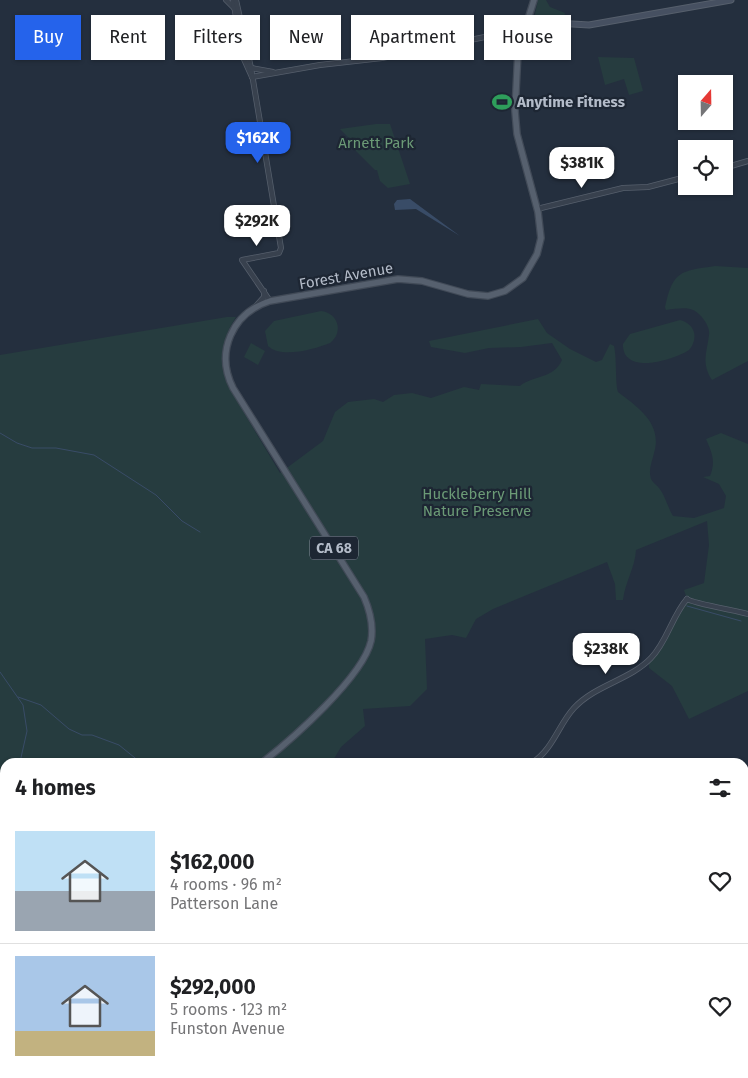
<!DOCTYPE html>
<html lang="en">
<head>
<meta charset="utf-8">
<style>
  :root { --surface:#fff; --page:#f2f2f2; --text:#202124; --muted:#757577; --line:#e0e0e0; --accent:#2563eb }
  body { margin:0; font-family:"Fira Sans",sans-serif; background:var(--page); color:var(--text); height:100vh; display:flex; flex-direction:column; font-size:19px; white-space:nowrap }
  * { box-sizing:border-box; margin:0 }
  p { font-size:16px; color:var(--muted) }
  .icon { flex:none; width:28px; height:28px; fill:none; stroke:currentColor; stroke-width:2; stroke-linecap:round; stroke-linejoin:round }
  .map { position:relative; flex:1; overflow:hidden }
  .drawer { position:absolute; left:0px; top:758px; width:749px; height:321px; display:flex; flex-direction:column; background:var(--surface); border-radius:15px 15px 0 0; box-shadow:0 1px 4px #0004 }
  .drawer>* { flex:none }
  .banner { position:absolute; left:15px; top:15px; width:719px; height:45px; display:flex; gap:10px }
  .needle { width:32px; rotate:20deg }
  .fabs { position:absolute; left:678px; top:75px; display:grid; gap:10px }
  .fabs a { display:grid; place-items:center; width:55px; height:55px; border-radius:0px; background:var(--surface); box-shadow:0 1px 4px #0004; font-size:25px }
  .price { position:absolute; translate:-50% -42px; padding:0 11px; border-radius:10px; background:#fff; color:#222; font-size:16px; line-height:32px; filter:drop-shadow(0 1px 2px #0008) }
  .price::after { content:''; position:absolute; left:50%; top:30px; width:15px; height:11px; margin-left:-8px; background:inherit; clip-path:polygon(0 0,100% 0,50% 100%) }
  .price.current { background:var(--accent); color:#fff }
  ul { padding:0; list-style:none }
  li { display:flex; align-items:center; gap:15px; height:125px; padding:0 15px }
  li+li { border-top:1px solid var(--line) }
  li span { display:grid; place-items:center; flex:none; width:140px; height:100px; border-radius:0px; color:#555 }
  li>.icon { margin-inline-start:auto }
  span .icon { width:60px; height:60px; fill:#fffc; stroke-width:1 }
  li b { font-size:21px }
  h2 { display:flex; justify-content:space-between; align-items:center; height:60px; padding:0 15px; font-size:21px }
  .chip { padding:0 18px; border-radius:0px; background:var(--surface); box-shadow:0 1px 4px #0004; font-size:18px; line-height:45px }
  .chip.current { background:var(--accent); color:#fff }
  .map>svg:first-child { display:block }
</style>
</head>
<body>
<div class="map">
<svg width="748" height="1078" viewBox="0 0 748 1078">
  <rect width="100%" height="100%" fill="#242f3e"/>
  <g fill="#263c3f">
    <polygon points="538,0 546,0 550,7 565,13 564,18 533,23"/>
    <polygon points="598,57 634,58 643,91 629,95 624,79 605,85"/>
    <polygon points="376,124 390,124 410,184 388,188 380,181 377,170 375,170 356,151 349,138 340,129"/>
    <path d="M715,266L748,268V361L712,380C701,363 707,352 709,335C710,330 707,324 704,320C694,305 683,308 666,310L665,307C673,271 680,271 715,266Z"/>
    <path d="M321,311C338,313 344,332 330,343C315,349 281,359 268,346L265,331L274,321Z"/>
    <path d="M227,317H236C221,340 219,361 228,386L280,473L323,441L335,412L348,402L374,399L383,402L394,395L412,393L431,398L464,387L479,390L481,384L520,386C533,375 554,379 562,360L552,343L521,347L489,348L465,353L431,347L429,341L538,319L547,333L570,349L596,362L602,360L610,344L614,346C617,359 615,382 618,392C638,407 663,424 654,453C652,462 648,470 651,479C653,483 657,485 659,488C665,495 668,508 673,516L694,518L724,508L726,496L719,484L703,477L710,476C716,461 712,453 706,439L721,433L748,444V691L689,719L672,686L649,668V663L687,599L684,590L704,583L709,545L707,521L636,550C635,568 625,582 623,600H616L615,584L607,562L493,609L476,619L466,638L452,635L425,639L427,689L410,706L363,709L365,726L341,747L332,762H5V1074H84L81,1078H0V355Z"/>
    <path d="M680,320C695,324 699,338 689,350C674,360 622,376 623,344L630,334Z"/>
    <polygon points="251,343 265,351 258,365 244,357"/>
    <polygon points="744,797 748,800 748,888 744,887"/>
  </g>
  <polygon fill="#394c67" points="410,199 460,236 416,209 395,210 394,204 397,200"/>
  <g fill="none" stroke-linecap="round" stroke-linejoin="round">
    <g stroke="#394c67" stroke-width="1">
      <polyline points="0,433 17,443 32,448 56,448 94,455 156,495 182,521 200,532"/>
      <polyline points="687,606 741,621"/>
      <polyline points="0,672 23,705 27,731 20,762"/>
      <polyline points="18,697 41,705 69,729 82,735 92,735 119,745 140,762"/>
      <polyline points="744,852 748,858"/>
      <polyline points="744,942 748,943"/>
      <polyline points="657,1074 665,1078"/>
    </g>
    <defs>
      <g id="tertiary">
        <polyline points="226,0 234,8"/>
        <polyline points="233,0 243,57 252,77"/>
        <polyline points="236,0 251,68 281,248 279,253 242,260 270,301"/>
        <polyline points="251,68 273,72"/>
        <polyline points="252,77 320,65 382,58 524,29"/>
        <polyline points="724,168 748,161"/>
        <polyline points="537,209 623,188 648,187 686,177"/>
        <polyline points="255,307 264,297 264,291"/>
        <path d="M687,599C691,603 738,611 748,614"/>
        <path d="M533,762C553,749 559,724 574,708C595,685 630,680 651,658C667,642 672,616 687,599"/>
        <polyline points="315,1074 316,1078"/>
        <polyline points="435,1074 437,1078"/>
        <polyline points="673,1075 683,1078"/>
        <polyline points="84,1078 87,1074"/>
      </g>
      <polyline id="secondary" points="524,29 556,23 589,25 731,0"/>
      <g id="primary">
        <path d="M263,762C292,739 363,677 371,641C374,625 370,611 364,597L233,388C215,352 232,313 270,301L398,279L422,281L468,294L488,296L505,291L523,278L537,254L541,238L538,212L517,134L515,111L518,51L534,0"/>
        <polyline points="301,1074 301,1078"/>
      </g>
    </defs>
    <use href="#tertiary" stroke="#565f6c" stroke-width="6"/>
    <use href="#secondary" stroke="#565f6c" stroke-width="7"/>
    <use href="#primary" stroke="#414a57" stroke-width="8"/>
    <use href="#tertiary" stroke="#38414e" stroke-width="4.5"/>
    <use href="#secondary" stroke="#465061" stroke-width="5"/>
    <use href="#primary" stroke="#56606e" stroke-width="5.5"/>
  </g>
  <defs>
    <symbol id="stadium-bare" viewBox="-9 -9 18 18"><path d="M0-5a6.5 5 0 1 0 0 10a6.5 5 0 1 0 0-10ZM-3.5-1.8h7v3.6h-7Z" fill="#2e9e5b" stroke="#1d2633" stroke-width="2.5" paint-order="stroke"/></symbol>
  </defs>
  <g fill-rule="evenodd">
    <use href="#stadium-bare" x="488" y="88" width="28" height="28"/>
  </g>
  <g text-anchor="middle" stroke-width="4.5" stroke-linejoin="round" paint-order="stroke">
    <rect fill="#1d2633" stroke="#878f9c" stroke-width="1" x="310" y="536.5" width="48" height="23" rx="4"/>
    <g font-size="14" font-weight="bold" fill="#b4bcc9">
      <text x="334" y="553">CA 68</text>
    </g>
    <g font-size="15" font-weight="bold" fill="#b4bcc9" stroke="#1d2633" text-anchor="start">
      <text x="517" y="107">Anytime Fitness</text>
    </g>
    <g font-size="15" fill="#6b9a76" stroke="#1d2633">
      <text x="376" y="148">Arnett Park</text>
      <text x="477" y="499">Huckleberry Hill<tspan x="477" dy="17">Nature Preserve</tspan></text>
    </g>
    <g font-size="15" fill="#b4bcc9" stroke="#1d2633">
      <text transform="translate(346 276) rotate(-10)" y="5">Forest Avenue</text>
    </g>
  </g>
</svg>
<div class="fabs">
<a><svg class="needle" viewBox="-14 -14 28 28"><path d="M0-13l5 13h-10z" fill="#e53935"/><path d="M0 13l5-13h-10z" fill="#757577"/></svg></a>
<a><svg class="icon" aria-label="locate" viewBox="0 0 24 24"><circle cx="12" cy="12" r="6"/><path d="M12 2v4M12 18v4M2 12h4M18 12h4"/></svg></a>
</div>
<b class="price current" style="left:258px;top:164px">$162K</b>
<b class="price" style="left:582px;top:189px">$381K</b>
<b class="price" style="left:257px;top:247px">$292K</b>
<b class="price" style="left:606px;top:675px">$238K</b>
<div class="banner">
<a class="chip current">Buy</a>
<a class="chip">Rent</a>
<a class="chip">Filters</a>
<a class="chip">New</a>
<a class="chip">Apartment</a>
<a class="chip">House</a>
</div>
<section class="drawer">
<h2>4 homes<svg class="icon" aria-label="filters" viewBox="0 0 24 24"><path d="M4 7h16M4 17h16"/><circle cx="9" cy="7" r="2"/><circle cx="15" cy="17" r="2"/></svg></h2>
<ul>
<li><span style="background:linear-gradient(#bfe0f5 60%,#9aa5b1 0)"><svg class="icon" aria-label="home" viewBox="0 0 24 24"><path d="M3 11l9-7 9 7M6 9v11h12V9"/></svg></span><div><b>$162,000</b><p>4 rooms · 96 m²</p><p>Patterson Lane</p></div><svg class="icon" aria-label="heart" viewBox="0 0 24 24"><path d="M12 20l-8-8c-3-5 5-10 8-4 3-6 11-1 8 4z"/></svg></li>
<li><span style="background:linear-gradient(#a9c7e8 75%,#c2b280 0)"><svg class="icon" aria-label="home" viewBox="0 0 24 24"><path d="M3 11l9-7 9 7M6 9v11h12V9"/></svg></span><div><b>$292,000</b><p>5 rooms · 123 m²</p><p>Funston Avenue</p></div><svg class="icon" aria-label="heart" viewBox="0 0 24 24"><path d="M12 20l-8-8c-3-5 5-10 8-4 3-6 11-1 8 4z"/></svg></li>
</ul>
</section>
</div>
</body>
</html>
